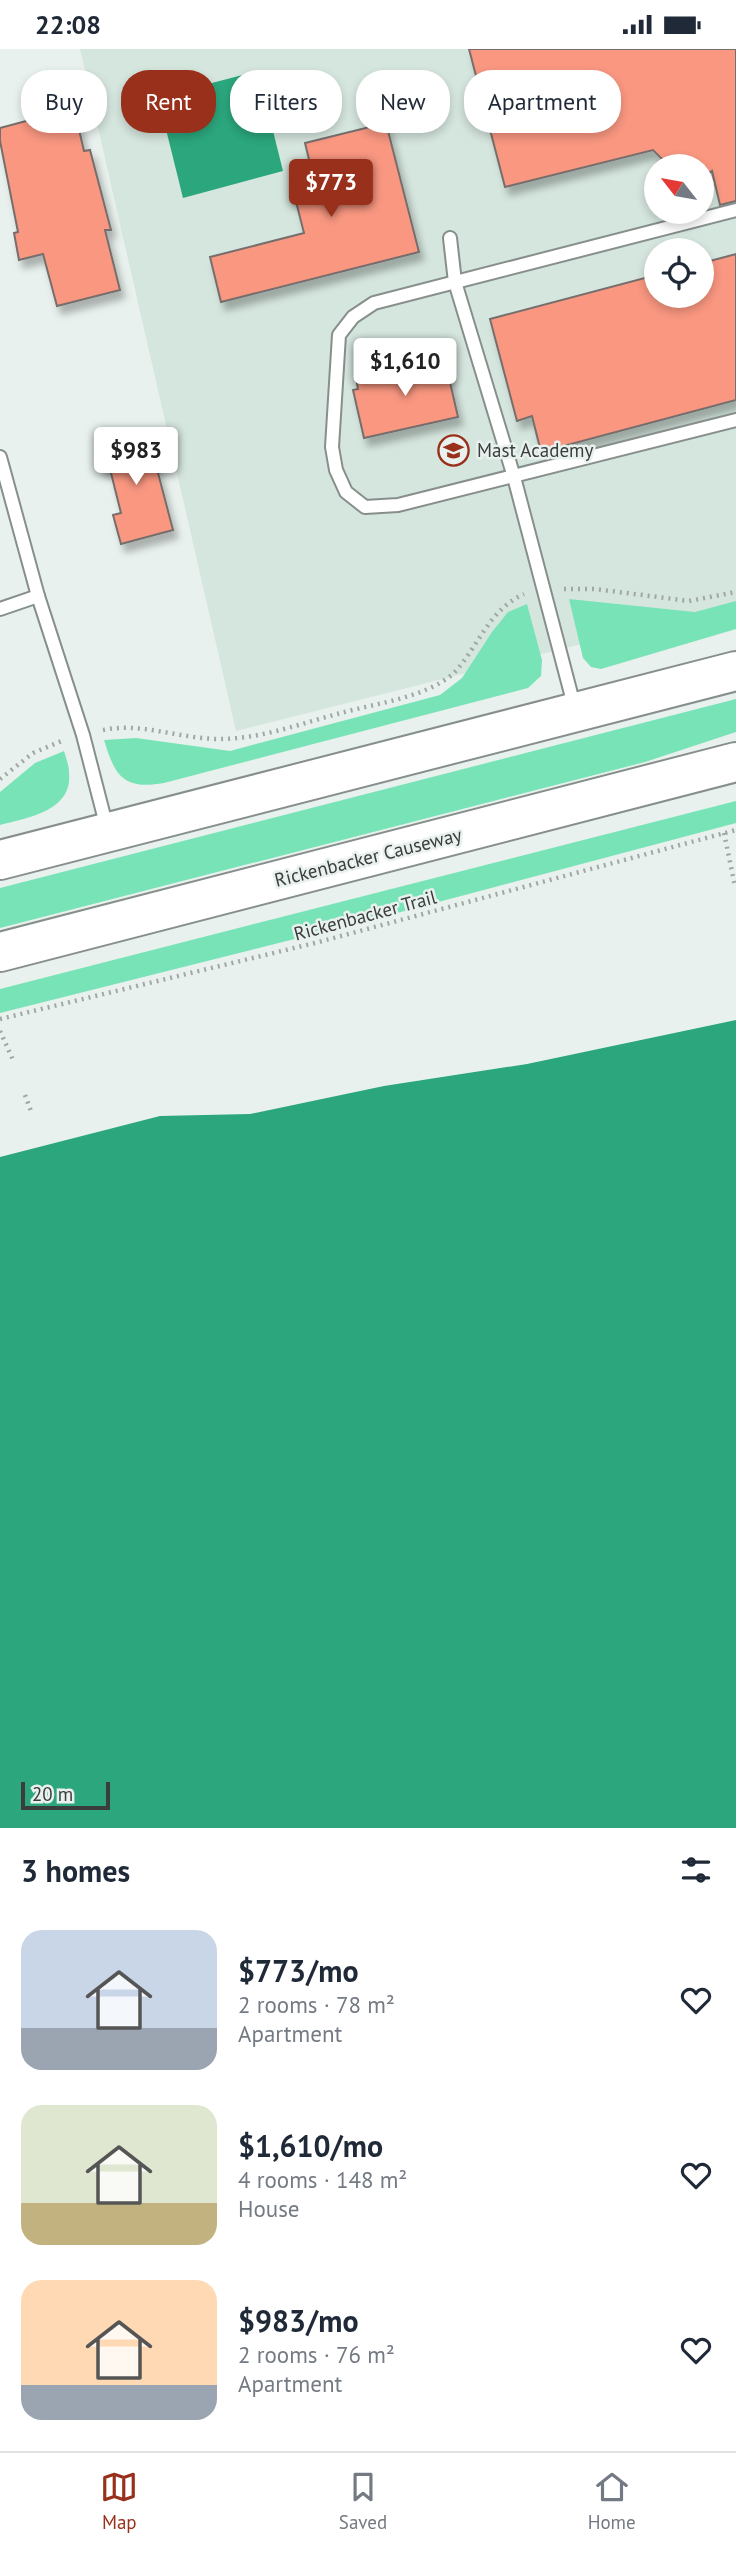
<!DOCTYPE html>
<html lang="en">
<head>
<meta charset="utf-8">
<style>
  :root { --surface:#fff; --page:#f6f6f7; --text:#1f2937; --muted:#747a83; --line:#e0e1e3; --accent:#99301b }
  body { margin:0; font-family:"PT Sans",sans-serif; background:var(--page); color:var(--text); height:100vh; display:flex; flex-direction:column; font-size:26px; white-space:nowrap }
  * { box-sizing:border-box; margin:0 }
  p { font-size:23px; color:var(--muted) }
  .icon { flex:none; width:38px; height:38px; fill:none; stroke:currentColor; stroke-width:2; stroke-linecap:round; stroke-linejoin:round }
  .map { position:relative; height:1779px; overflow:hidden }
  .details { display:flex; flex-direction:column; background:var(--surface); flex:1 }
  .details>* { flex:none }
  .banner { position:absolute; left:21px; top:21px; width:695px; height:63px; display:flex; gap:14px }
  .needle { width:46px; rotate:301deg }
  .controls { position:absolute; left:644px; top:105px; display:grid; gap:14px }
  .controls a { display:grid; place-items:center; width:70px; height:70px; border-radius:50%; background:var(--surface); box-shadow:0 4px 10px #0003; font-size:35px }
  .scale { position:absolute; left:21px; bottom:18px; width:89px; box-sizing:border-box; padding-left:7px; border:4px solid #3a3d3c; border-top:0; font-size:19px; line-height:24px; white-space:nowrap; color:#3a3d3c; -webkit-text-stroke:5px #e8f1ed; paint-order:stroke }
  .price { position:absolute; translate:-50% -60px; padding:0 16px; border-radius:7px; background:#fff; color:#222; font-size:23px; line-height:46px; filter:drop-shadow(0 2px 4px #0008) }
  .price::after { content:''; position:absolute; left:50%; top:42px; width:21px; height:16px; margin-left:-10px; background:inherit; clip-path:polygon(0 0,100% 0,50% 100%) }
  .price.on { background:var(--accent); color:#fff }
  ul { padding:0; list-style:none }
  li { display:flex; align-items:center; gap:21px; height:175px; padding:0 21px }
  li span { display:grid; place-items:center; flex:none; width:196px; height:140px; border-radius:21px; color:#555 }
  li>.icon { margin-inline-start:auto }
  span .icon { width:84px; height:84px; fill:#fffc; stroke-width:1 }
  li b { font-size:30px }
  h2 { display:flex; justify-content:space-between; align-items:center; height:84px; padding:0 21px; font-size:30px }
  .pill { padding:0 24px; border-radius:28px; background:var(--surface); box-shadow:0 4px 10px #0003; font-size:24px; line-height:63px }
  .pill.on { background:var(--accent); color:#fff }
  .status { display:flex; justify-content:space-between; align-items:center; height:49px; padding:0 35px; background:var(--surface); direction:ltr }
  .status svg { height:19px; fill:currentColor }
  .tab-bar { display:flex; justify-content:space-around; align-items:center; height:98px; border-top:2px solid var(--line); background:var(--surface); font-size:19px; color:var(--muted) }
  .tab-bar a { display:grid; justify-items:center; gap:4px }
  .tab-bar .on { color:var(--accent) }
  .map>svg:first-child { display:block }
</style>
</head>
<body>
<div class="status"><b>22:08</b><svg viewBox="0 0 49 12"><path d="M0 12V9h3v3zM5 12V6h3v6zM10 12V3h3v9zM15 12V0h3v12zM26 1h20v11H26zM47 4h2v5h-2z"/></svg></div>
<div class="map">
<svg width="736" height="1779" viewBox="0 0 736 1779">
  <defs>
    <filter id="shadow"><feDropShadow dx="4.5" dy="8" stdDeviation="3.5" flood-color="#0004"/></filter>
  </defs>
  <rect width="100%" height="100%" fill="#e8f1ed"/>
  <path fill="#d5e6de" fill-rule="evenodd" d="M80,0H736V556L236,682ZM656,117H702V163H656ZM656,201H702V247H656Z"/>
  <g fill="#79e3b8">
    <polygon points="569,550 695,563 736,552 736,580 601,620 591,618 583,609"/>
    <path d="M527,555L542,611L541,627L528,639L164,734C123,741 115,727 104,691L136,689L230,702L440,646L462,629L492,583L508,563Z"/>
    <polygon points="736,650 736,683 645,713 0,879 0,839"/>
    <path d="M64,702C66,709 69,716 69,724C73,762 27,769 0,776V743L35,714Z"/>
    <polygon points="736,752 736,774 382,868 0,964 0,940"/>
  </g>
  <g fill="#2ba67d">
    <polygon points="258,22 283,122 183,149 158,48"/>
    <polygon points="736,971 736,1779 0,1779 0,1108 160,1067 250,1065 384,1037 527,1015"/>
  </g>
  <g fill="#f99781" stroke="#766e6c" stroke-width="2" filter="url(#shadow)">
    <polygon points="469,0 736,0 736,152 720,156 712,122 702,129 702,117 669,117 653,101 505,138"/>
    <polygon points="67,61 70,71 77,72 84,102 90,101 111,181 105,181 120,241 57,257 43,205 19,211 14,184 18,183 0,92 0,79"/>
    <polygon points="386,74 419,203 221,253 210,208 304,184 290,129 312,123 305,94"/>
    <polygon points="736,205 736,351 541,403 532,367 517,372 490,270 656,226 656,247 702,247 702,214"/>
    <polygon points="438,310 440,317 446,316 458,368 364,389 353,341 358,340 356,329"/>
    <polygon points="147,382 173,481 121,495 113,466 121,464 110,420 103,421 96,395"/>
  </g>
  <g fill="none" stroke-linecap="round" stroke-linejoin="round">
    <defs>
      <g id="service">
        <polyline points="736,161 374,254 353,268 339,286 332,398 336,421 346,443 365,458 398,456 736,371"/>
        <polyline points="450,189 455,233 514,428 575,660"/>
        <polyline points="0,408 38,547"/>
        <polyline points="0,560 38,547 83,686 107,779"/>
      </g>
      <g id="primary">
        <polyline points="0,811 736,622"/>
        <polyline points="0,903 736,713"/>
      </g>
    </defs>
    <use href="#service" stroke="#878f8c" stroke-width="16"/>
    <use href="#primary" stroke="#878f8c" stroke-width="42"/>
    <g stroke="#a1a7a4" stroke-width="4.5" stroke-dasharray="2 5" stroke-linecap="butt">
      <polyline points="564,540 595,540 689,552 736,543"/>
      <path d="M103,681C142,673 180,690 220,690C261,690 302,674 341,664C377,654 424,649 453,625C478,599 488,561 524,545"/>
      <polyline points="0,730 33,704 64,691"/>
      <polyline points="724,784 735,837"/>
      <polyline points="0,970 315,894 736,781"/>
      <polyline points="0,982 13,1011"/>
      <polyline points="25,1046 32,1065"/>
    </g>
    <use href="#service" stroke="#fff" stroke-width="12"/>
    <use href="#primary" stroke="#fff" stroke-width="38"/>
  </g>
  <defs>
    <symbol id="school-ring" viewBox="-11 -11 22 22"><circle r="9.5" fill="#e8f1ed" stroke="#99301b" stroke-width="1.5"/><path d="M0-5L7-2L0 1L-7-2ZM-4 1L0 2.5L4 1V4Q0 6-4 4Z" fill="#99301b"/></symbol>
  </defs>
  <g fill-rule="evenodd">
    <use href="#school-ring" x="436" y="384" width="35" height="35"/>
  </g>
  <g text-anchor="middle" stroke-width="5" stroke-linejoin="round" paint-order="stroke">
    <g font-size="19" fill="#3a3d3c" stroke="#e8f1ed" text-anchor="start">
      <text x="477" y="408">Mast Academy</text>
    </g>
    <g font-size="19" fill="#3a3d3c" stroke="#e8f1ed">
      <text transform="translate(368 808) rotate(-14)" y="7">Rickenbacker Causeway</text>
      <text transform="translate(365 866) rotate(-15)" y="7">Rickenbacker Trail</text>
    </g>
  </g>
</svg>
<div class="controls">
<a><svg class="needle" viewBox="-14 -14 28 28"><path d="M0-13l5 13h-10z" fill="#e53935"/><path d="M0 13l5-13h-10z" fill="#747a83"/></svg></a>
<a><svg class="icon" aria-label="locate" viewBox="0 0 24 24"><circle cx="12" cy="12" r="6"/><path d="M12 2v4M12 18v4M2 12h4M18 12h4"/></svg></a>
</div>
<div class="scale">20 m</div>
<b class="price on" style="left:331px;top:170px">$773</b>
<b class="price" style="left:405px;top:349px">$1,610</b>
<b class="price" style="left:136px;top:438px">$983</b>
<div class="banner">
<a class="pill">Buy</a>
<a class="pill on">Rent</a>
<a class="pill">Filters</a>
<a class="pill">New</a>
<a class="pill">Apartment</a>
</div>
</div>
<section class="details">
<h2>3 homes<svg class="icon" aria-label="filters" viewBox="0 0 24 24"><path d="M4 7h16M4 17h16"/><circle cx="9" cy="7" r="2"/><circle cx="15" cy="17" r="2"/></svg></h2>
<ul>
<li><span style="background:linear-gradient(#c9d6e8 70%,#9aa5b1 0)"><svg class="icon" aria-label="home" viewBox="0 0 24 24"><path d="M3 11l9-7 9 7M6 9v11h12V9"/></svg></span><div><b>$773/mo</b><p>2 rooms · 78 m²</p><p>Apartment</p></div><svg class="icon" aria-label="heart" viewBox="0 0 24 24"><path d="M12 20l-8-8c-3-5 5-10 8-4 3-6 11-1 8 4z"/></svg></li>
<li><span style="background:linear-gradient(#dfe7d0 70%,#c2b280 0)"><svg class="icon" aria-label="home" viewBox="0 0 24 24"><path d="M3 11l9-7 9 7M6 9v11h12V9"/></svg></span><div><b>$1,610/mo</b><p>4 rooms · 148 m²</p><p>House</p></div><svg class="icon" aria-label="heart" viewBox="0 0 24 24"><path d="M12 20l-8-8c-3-5 5-10 8-4 3-6 11-1 8 4z"/></svg></li>
<li><span style="background:linear-gradient(#ffd9b3 75%,#9aa5b1 0)"><svg class="icon" aria-label="home" viewBox="0 0 24 24"><path d="M3 11l9-7 9 7M6 9v11h12V9"/></svg></span><div><b>$983/mo</b><p>2 rooms · 76 m²</p><p>Apartment</p></div><svg class="icon" aria-label="heart" viewBox="0 0 24 24"><path d="M12 20l-8-8c-3-5 5-10 8-4 3-6 11-1 8 4z"/></svg></li>
</ul>
</section>
<nav class="tab-bar">
<a class="on"><svg class="icon" aria-label="map" viewBox="0 0 24 24"><path d="M3 6l6-2 6 2 6-2v14l-6 2-6-2-6 2zM9 4v14M15 6v14"/></svg>Map</a>
<a><svg class="icon" aria-label="saved" viewBox="0 0 24 24"><path d="M7 4h10v16l-5-4-5 4z"/></svg>Saved</a>
<a><svg class="icon" aria-label="home" viewBox="0 0 24 24"><path d="M3 11l9-7 9 7M6 9v11h12V9"/></svg>Home</a>
</nav>
</body>
</html>
